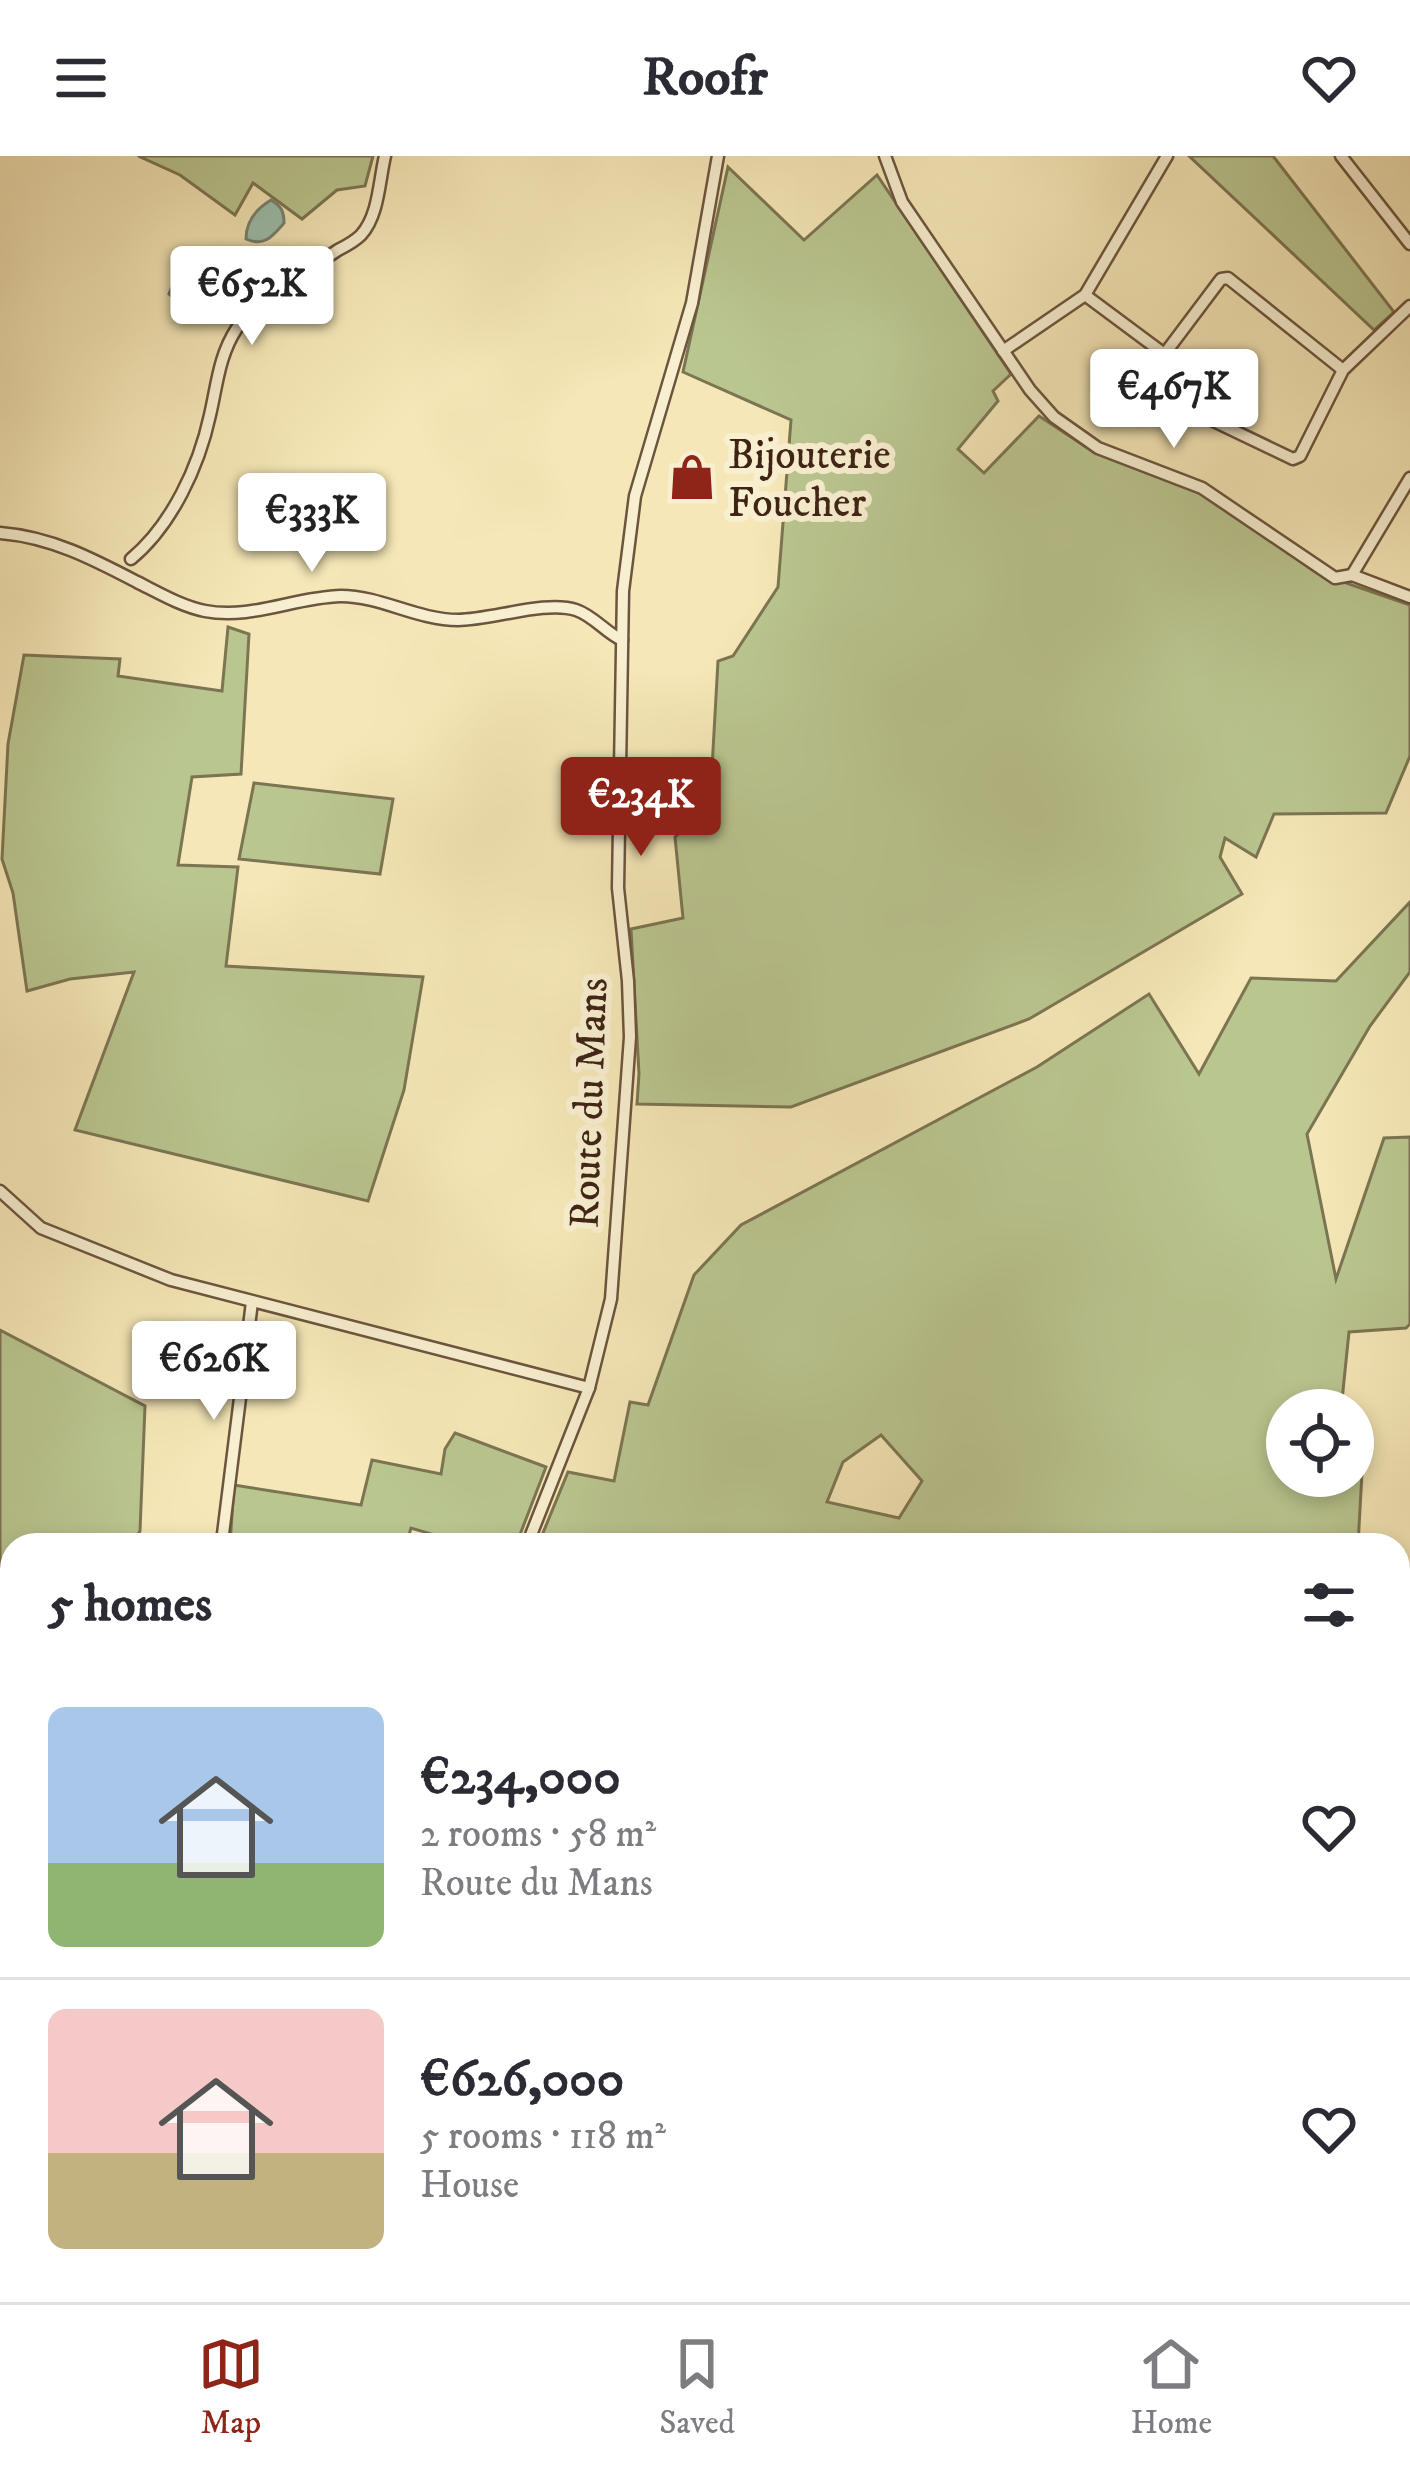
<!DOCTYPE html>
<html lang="en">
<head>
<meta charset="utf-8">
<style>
  :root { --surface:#fff; --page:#f2f2f3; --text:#2b2b33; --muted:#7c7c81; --line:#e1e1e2; --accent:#8f2418 }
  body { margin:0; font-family:"IM FELL DW Pica",serif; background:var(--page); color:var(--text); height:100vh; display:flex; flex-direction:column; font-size:45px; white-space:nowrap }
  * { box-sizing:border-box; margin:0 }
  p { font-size:39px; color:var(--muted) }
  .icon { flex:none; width:66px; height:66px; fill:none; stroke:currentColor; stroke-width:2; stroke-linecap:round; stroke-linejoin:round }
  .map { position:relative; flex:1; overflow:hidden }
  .sheet { position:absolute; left:0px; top:1377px; width:1410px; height:771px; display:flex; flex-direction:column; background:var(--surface); border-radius:36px 36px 0 0; box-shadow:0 6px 18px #0003 }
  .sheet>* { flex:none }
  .fabs { position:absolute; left:1266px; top:1233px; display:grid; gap:24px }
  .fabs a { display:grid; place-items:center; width:108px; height:108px; border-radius:50%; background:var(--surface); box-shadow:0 6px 18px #0003; font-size:60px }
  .price { position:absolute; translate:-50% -102px; padding:0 27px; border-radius:12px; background:#fff; color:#222; font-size:39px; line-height:78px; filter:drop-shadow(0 3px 6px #0008) }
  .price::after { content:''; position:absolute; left:50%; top:72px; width:36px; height:27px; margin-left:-18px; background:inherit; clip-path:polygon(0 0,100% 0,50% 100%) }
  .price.selected { background:var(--accent); color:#fff }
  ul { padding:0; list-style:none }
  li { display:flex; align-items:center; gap:36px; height:300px; padding:0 48px }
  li+li { border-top:3px solid var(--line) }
  li span { display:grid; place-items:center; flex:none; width:336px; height:240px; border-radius:18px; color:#555 }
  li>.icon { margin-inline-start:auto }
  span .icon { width:144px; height:144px; fill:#fffc; stroke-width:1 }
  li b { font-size:51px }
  h2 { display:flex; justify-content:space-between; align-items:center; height:144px; padding:0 48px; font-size:51px }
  header { display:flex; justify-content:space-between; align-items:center; height:156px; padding:0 48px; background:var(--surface); font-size:54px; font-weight:800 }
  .menu { display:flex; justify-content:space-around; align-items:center; height:168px; border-top:3px solid var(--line); background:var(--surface); font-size:33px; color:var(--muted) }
  .menu a { display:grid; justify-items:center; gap:6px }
  .menu .selected { color:var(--accent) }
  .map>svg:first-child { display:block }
</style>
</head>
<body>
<header><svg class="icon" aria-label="menu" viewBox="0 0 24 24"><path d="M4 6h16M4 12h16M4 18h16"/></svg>Roofr<svg class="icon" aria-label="heart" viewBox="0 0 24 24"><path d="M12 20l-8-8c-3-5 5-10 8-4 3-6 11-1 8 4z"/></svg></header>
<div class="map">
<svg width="1410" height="2146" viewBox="0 0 1410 2146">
  <rect width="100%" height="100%" fill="#f5e7b7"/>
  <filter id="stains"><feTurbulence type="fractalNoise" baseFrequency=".00167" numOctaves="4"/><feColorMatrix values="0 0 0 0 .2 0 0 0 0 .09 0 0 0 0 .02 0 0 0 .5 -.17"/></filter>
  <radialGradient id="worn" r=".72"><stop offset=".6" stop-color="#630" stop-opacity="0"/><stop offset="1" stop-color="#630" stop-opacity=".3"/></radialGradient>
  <g fill="#bac690" stroke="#7c7552" stroke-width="3" fill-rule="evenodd">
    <polygon points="138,0 373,0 365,30 337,34 302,63 253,27 235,59 180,19"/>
    <polygon points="1189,0 1273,0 1394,156 1374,174"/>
    <polygon points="728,11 804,84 877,19 1011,218 993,235 998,245 958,293 984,317 1039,260 1086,291 1200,336 1317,417 1410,449 1410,600 1386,657 1274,658 1256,701 1225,682 1220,701 1242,738 1029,863 791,951 637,948 639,918 631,773 683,762 675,681 710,648 718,505 733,500 778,431 791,264 683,216"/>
    <polygon points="228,471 249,478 241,618 192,621 178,709 238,711 226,810 423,821 404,934 368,1045 75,974 134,816 70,823 27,835 13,737 2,703 8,588 24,499 120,503 118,520 222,535"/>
    <polygon points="254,627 393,643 380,718 239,703"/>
    <path d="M1410,746V816L1370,870L1307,978L1336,1123L1384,982L1410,981V1168L1406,1172L1349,1176L1341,1254H1287V1320H1353V1280L1364,1281L1358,1389H538L568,1316L614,1325L630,1246L648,1249L694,1119L741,1069L1037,911L1149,838L1199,918L1251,822L1336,825ZM881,1279L922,1325L899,1362L827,1346L843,1306Z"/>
    <polygon points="0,1174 145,1250 140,1375 132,1389 12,1389 12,1759 0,1762"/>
    <polygon points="455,1277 546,1311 516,1389 469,1389 411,1372 406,1389 230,1389 234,1329 361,1349 372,1304 441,1318 445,1293"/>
    <polygon points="1398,1430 1410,1434 1410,1968 1398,1970"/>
    <polygon points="175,2136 352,2136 352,2146 154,2146"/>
    <polygon points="448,2136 640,2136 605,2146 445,2146"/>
    <polygon points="1004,2136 1361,2136 1383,2146 972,2146"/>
  </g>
  <g fill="#9cc0ae" stroke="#778271" stroke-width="3">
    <path d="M271,44C281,50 284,55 284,67C272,81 264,91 246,83C246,66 256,53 271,44Z"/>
    <path d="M219,101L225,105L223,121L189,141L174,142L169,138C175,118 200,109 219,101Z"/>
  </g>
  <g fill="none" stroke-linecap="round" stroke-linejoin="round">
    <defs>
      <g id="minor">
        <polyline points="885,0 902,46 1030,234 1054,261 1098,292 1202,332 1335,422 1352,419"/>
        <polyline points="1341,0 1410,88"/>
        <polyline points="1085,139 1163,197"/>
        <polyline points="1003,195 1085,139 1167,0"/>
        <polyline points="1343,214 1228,122 1221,123 1145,224 1149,234 1293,303 1300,300 1343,214 1410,150"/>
        <path d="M0,377C51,381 93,403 137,426C159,437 181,450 205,455C251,464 295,441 341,440C381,440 417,464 458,464C491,464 546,444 576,454C594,460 606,477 622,484"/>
        <path d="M131,403C172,369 199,310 210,259C217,229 219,199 237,172C262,134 302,119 338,94C346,90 355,85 361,79C379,59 379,25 385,0"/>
        <polyline points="1352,419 1410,322"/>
        <polyline points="1352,419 1410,441"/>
        <polyline points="0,1035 41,1072 171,1124 589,1232"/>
        <polyline points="224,1389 223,1378 252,1146"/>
        <polyline points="527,1389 589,1232 611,1143 630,881 628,825 618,732 623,435 635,340 692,147 718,0"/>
        <polyline points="0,1916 12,1917"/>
        <polyline points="371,2146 372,2136"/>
        <polyline points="437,2146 439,2136"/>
      </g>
      <g id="highway">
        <polyline points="1398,1991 1410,1989"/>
        <polyline points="1398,2022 1410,2020"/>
        <polyline points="729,2146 764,2136"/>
        <polyline points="806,2146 842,2136"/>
        <polyline points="857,2146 893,2136"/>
      </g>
    </defs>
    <use href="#minor" stroke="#6c553e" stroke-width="15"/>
    <use href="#highway" stroke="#3f2415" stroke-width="20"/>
    <use href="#minor" stroke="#f8efd0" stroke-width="10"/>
    <use href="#highway" stroke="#eac47c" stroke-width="15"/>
  </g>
  <defs>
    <symbol id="shop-bare" viewBox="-9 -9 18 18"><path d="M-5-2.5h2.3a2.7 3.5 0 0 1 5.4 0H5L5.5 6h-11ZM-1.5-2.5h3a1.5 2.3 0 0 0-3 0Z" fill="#8f2418" stroke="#f8efd0" stroke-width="2.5" paint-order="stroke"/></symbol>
  </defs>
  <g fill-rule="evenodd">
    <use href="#shop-bare" x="659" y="288" width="66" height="66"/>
  </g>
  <g text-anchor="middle" stroke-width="12" stroke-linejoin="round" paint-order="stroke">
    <g font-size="42" fill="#3f2415" stroke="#f8efd0" text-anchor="start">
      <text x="728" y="312">Bijouterie<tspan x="728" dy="48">Foucher</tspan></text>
    </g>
    <g font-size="42" fill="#3f2415" stroke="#f8efd0">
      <text transform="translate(587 947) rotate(-88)" y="15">Route du Mans</text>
    </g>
  </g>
  <rect width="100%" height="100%" filter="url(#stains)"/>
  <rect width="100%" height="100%" fill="url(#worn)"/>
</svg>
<div class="fabs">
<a><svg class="icon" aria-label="locate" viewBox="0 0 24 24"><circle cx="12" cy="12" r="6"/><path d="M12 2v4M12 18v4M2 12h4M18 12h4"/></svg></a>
</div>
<b class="price" style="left:252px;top:192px">€652K</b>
<b class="price" style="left:1174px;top:295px">€467K</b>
<b class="price" style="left:312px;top:419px">€333K</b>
<b class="price selected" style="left:641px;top:703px">€234K</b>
<b class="price" style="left:214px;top:1267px">€626K</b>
<section class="sheet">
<h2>5 homes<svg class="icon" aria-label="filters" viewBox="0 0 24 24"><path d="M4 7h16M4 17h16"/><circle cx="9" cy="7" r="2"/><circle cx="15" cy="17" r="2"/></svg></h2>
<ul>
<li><span style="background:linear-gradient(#a9c7e8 65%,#8fb573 0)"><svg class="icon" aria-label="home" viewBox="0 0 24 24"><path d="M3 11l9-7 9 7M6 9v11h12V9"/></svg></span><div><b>€234,000</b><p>2 rooms · 58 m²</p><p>Route du Mans</p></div><svg class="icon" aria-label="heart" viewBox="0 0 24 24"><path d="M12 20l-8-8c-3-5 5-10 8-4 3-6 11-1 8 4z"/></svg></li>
<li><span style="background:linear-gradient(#f6c9c9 60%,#c2b280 0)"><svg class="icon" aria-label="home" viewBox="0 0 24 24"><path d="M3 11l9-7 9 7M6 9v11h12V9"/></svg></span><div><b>€626,000</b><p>5 rooms · 118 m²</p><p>House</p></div><svg class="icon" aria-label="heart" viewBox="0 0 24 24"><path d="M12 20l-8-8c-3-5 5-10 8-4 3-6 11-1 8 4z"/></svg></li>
</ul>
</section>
</div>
<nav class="menu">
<a class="selected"><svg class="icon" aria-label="map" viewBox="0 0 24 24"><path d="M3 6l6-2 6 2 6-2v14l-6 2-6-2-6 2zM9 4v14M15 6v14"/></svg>Map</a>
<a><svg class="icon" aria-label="saved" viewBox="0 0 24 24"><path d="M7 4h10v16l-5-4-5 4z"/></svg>Saved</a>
<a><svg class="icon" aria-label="home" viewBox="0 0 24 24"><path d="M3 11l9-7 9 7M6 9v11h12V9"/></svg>Home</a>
</nav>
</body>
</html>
